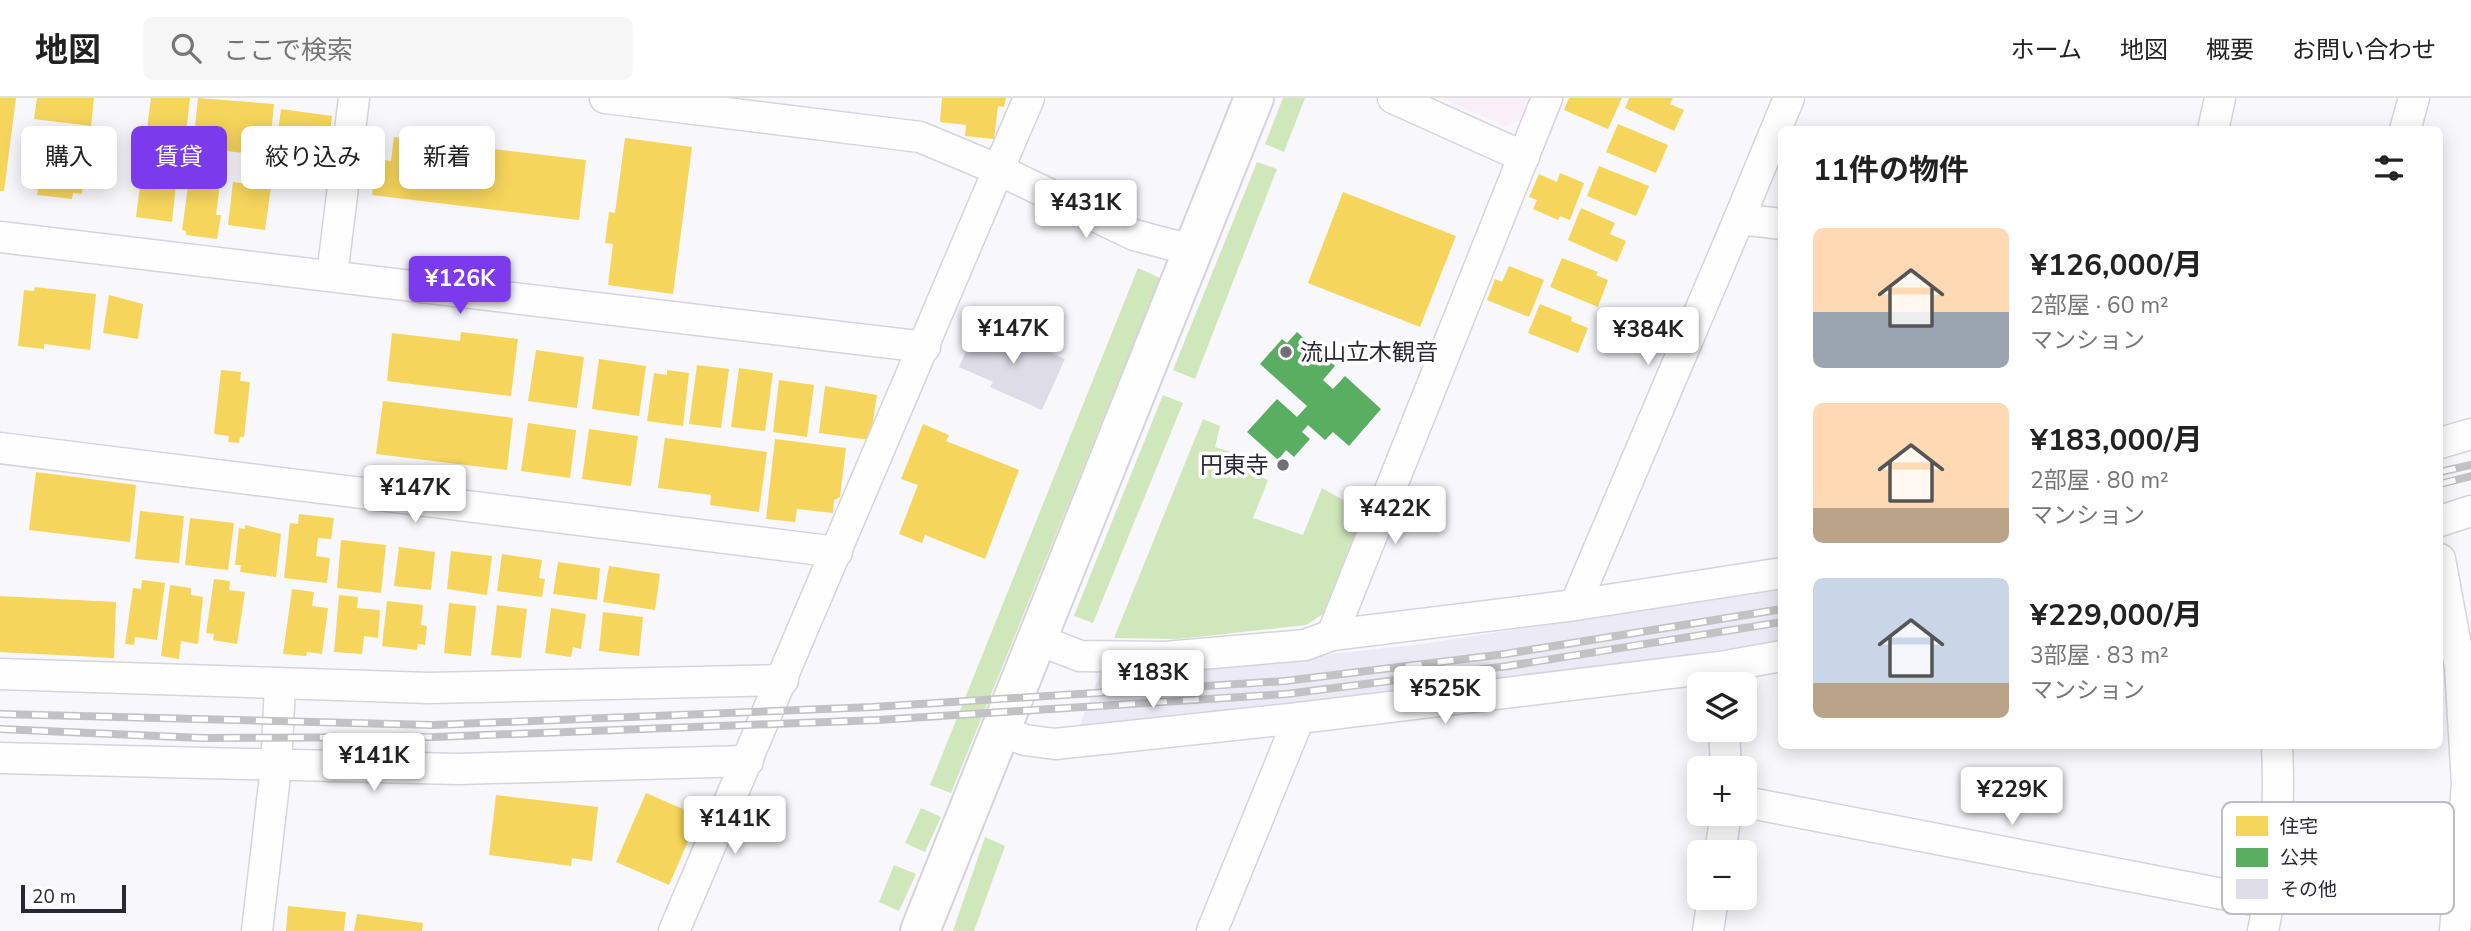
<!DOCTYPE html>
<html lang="ja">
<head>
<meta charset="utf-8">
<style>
  :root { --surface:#fff; --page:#f6f6f6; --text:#222; --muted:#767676; --line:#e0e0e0; --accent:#7c3aed }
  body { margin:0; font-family:"Nunito Sans","Noto Sans JP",sans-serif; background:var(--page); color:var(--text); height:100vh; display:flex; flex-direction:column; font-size:26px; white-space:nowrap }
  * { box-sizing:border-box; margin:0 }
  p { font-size:23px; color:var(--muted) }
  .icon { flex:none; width:38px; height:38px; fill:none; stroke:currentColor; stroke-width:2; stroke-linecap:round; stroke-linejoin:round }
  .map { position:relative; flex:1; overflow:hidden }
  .drawer { position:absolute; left:1778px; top:28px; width:665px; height:623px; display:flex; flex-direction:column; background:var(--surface); border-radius:10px; box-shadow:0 4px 18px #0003 }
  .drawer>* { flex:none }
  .top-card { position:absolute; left:21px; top:28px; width:665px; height:63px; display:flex; gap:14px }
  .fabs { position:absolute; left:1687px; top:574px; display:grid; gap:14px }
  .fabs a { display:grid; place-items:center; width:70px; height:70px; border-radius:10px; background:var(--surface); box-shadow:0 4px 18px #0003; font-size:35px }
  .scale { position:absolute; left:21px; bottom:18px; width:105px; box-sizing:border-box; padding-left:7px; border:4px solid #282733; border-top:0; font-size:19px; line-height:24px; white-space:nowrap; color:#282733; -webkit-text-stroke:5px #fff; paint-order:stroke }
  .price { position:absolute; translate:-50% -60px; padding:0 16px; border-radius:7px; background:#fff; color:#222; font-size:23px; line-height:46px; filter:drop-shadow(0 2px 4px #0008) }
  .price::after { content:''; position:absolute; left:50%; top:42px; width:21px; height:16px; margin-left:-10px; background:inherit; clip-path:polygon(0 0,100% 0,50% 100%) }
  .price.active { background:var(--accent); color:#fff }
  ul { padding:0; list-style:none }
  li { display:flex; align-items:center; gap:21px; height:175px; padding:0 35px }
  li span { display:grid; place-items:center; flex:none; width:196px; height:140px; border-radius:10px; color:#555 }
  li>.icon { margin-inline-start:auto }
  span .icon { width:84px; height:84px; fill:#fffc; stroke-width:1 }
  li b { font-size:30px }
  h2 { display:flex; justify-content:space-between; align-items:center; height:84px; padding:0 35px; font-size:30px }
  .pill { padding:0 24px; border-radius:10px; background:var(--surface); box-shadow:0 4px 18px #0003; font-size:24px; line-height:63px }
  .pill.active { background:var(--accent); color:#fff }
  header { display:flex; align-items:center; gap:42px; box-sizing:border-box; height:98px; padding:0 35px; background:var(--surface); border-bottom:2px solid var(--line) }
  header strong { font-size:33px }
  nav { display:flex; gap:38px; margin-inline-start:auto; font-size:24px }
  .search { width:490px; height:63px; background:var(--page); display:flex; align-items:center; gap:18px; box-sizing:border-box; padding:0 24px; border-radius:10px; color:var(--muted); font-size:26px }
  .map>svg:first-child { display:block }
</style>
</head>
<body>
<header>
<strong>地図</strong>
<div class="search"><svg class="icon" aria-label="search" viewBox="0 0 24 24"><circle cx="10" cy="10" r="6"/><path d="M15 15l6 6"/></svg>ここで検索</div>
<nav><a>ホーム</a><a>地図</a><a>概要</a><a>お問い合わせ</a></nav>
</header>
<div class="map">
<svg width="2471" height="833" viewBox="0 0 2471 833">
  <rect width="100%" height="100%" fill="#f8f7fc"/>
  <polygon fill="#faeef8" points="1439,0 1531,0 1522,21 1506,28"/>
  <polygon fill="#ebeaf5" points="1781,491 1781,543 1402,598 1077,634 1102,572 1183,573 1429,545"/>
  <g fill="#d0e6bb">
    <polygon points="1283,0 1305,0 1284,54 1265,46"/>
    <polygon points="1257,64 1277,71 1195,281 1173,272"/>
    <polygon points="1138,170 1160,180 951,695 930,687"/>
    <polygon points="1163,297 1183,305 1093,525 1074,518"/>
    <polygon points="1203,321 1220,328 1215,349 1237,356 1233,368 1268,382 1253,420 1303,437 1322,390 1364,414 1323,516 1306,527 1179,541 1114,540"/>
    <polygon points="921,710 941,719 925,754 905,745"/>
    <polygon points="985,739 1005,748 974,833 953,833"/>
    <polygon points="894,767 916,776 899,813 879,804"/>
  </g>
  <g fill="#f6d55c">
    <polygon points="0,0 16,0 4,93 0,93"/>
    <polygon points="37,0 94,0 91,28 34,21"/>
    <polygon points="151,0 190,0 184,52 145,47"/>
    <polygon points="198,0 274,6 269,58 193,49"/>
    <polygon points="942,0 1006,0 1004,9 998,8 994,41 965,38 966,27 940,24"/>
    <polygon points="1569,0 1622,0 1608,31 1564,12"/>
    <polygon points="1629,0 1673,0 1670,6 1684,12 1674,33 1625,10"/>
    <polygon points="281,11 332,18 326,70 274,64"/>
    <polygon points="1618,26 1668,47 1656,75 1606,54"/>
    <polygon points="394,39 586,62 579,122 372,97 376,61 391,63"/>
    <polygon points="625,40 692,49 673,196 608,187 613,146 605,145 609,114 615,115"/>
    <polygon points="32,42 87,48 82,96 73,95 72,101 37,97 38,91 27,90"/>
    <polygon points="143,65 178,69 172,124 136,119"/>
    <polygon points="191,67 222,71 216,117 221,117 217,141 186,137 186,133 182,132"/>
    <polygon points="1599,68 1649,88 1636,118 1587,98"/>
    <polygon points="1560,75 1584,85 1570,122 1560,118 1558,122 1533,111 1537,102 1529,99 1539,76 1557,84"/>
    <polygon points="233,84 271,89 265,132 228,127"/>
    <polygon points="1343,94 1456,138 1420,229 1308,185"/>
    <polygon points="1581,110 1615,125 1610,136 1626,143 1617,164 1568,142"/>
    <polygon points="1562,160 1598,174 1596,177 1608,182 1598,209 1550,189"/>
    <polygon points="1509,168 1544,182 1529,219 1487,202 1495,181 1502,184"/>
    <polygon points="35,189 96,196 90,252 44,246 44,251 18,248 24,192 34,193"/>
    <polygon points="109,197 143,206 138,241 103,235"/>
    <polygon points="1540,206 1572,219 1571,223 1588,230 1578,255 1528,235"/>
    <polygon points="461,234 518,241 511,298 387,283 392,235 460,243"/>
    <polygon points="536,252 584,259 577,310 528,303"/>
    <polygon points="599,261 646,268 639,318 592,311"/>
    <polygon points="697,267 729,271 721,330 689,326"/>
    <polygon points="739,270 773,275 765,333 731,329"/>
    <polygon points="221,272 241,274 240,283 250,284 244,339 240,339 239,345 228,344 229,338 214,336"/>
    <polygon points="667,272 689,275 683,328 647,323 654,275 667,277"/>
    <polygon points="779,282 814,287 807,339 773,334"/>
    <polygon points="825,288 877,297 870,342 819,335"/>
    <polygon points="383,303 513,320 507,372 376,356"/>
    <polygon points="528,325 576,332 570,380 521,373"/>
    <polygon points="923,326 949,337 946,343 1019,372 985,461 925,437 922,445 899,436 918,387 901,381"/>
    <polygon points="589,331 638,338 631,388 582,381"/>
    <polygon points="665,340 767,354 759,414 710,407 711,397 658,390"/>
    <polygon points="775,341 846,350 840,399 834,402 833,415 797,411 795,424 766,421"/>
    <polygon points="36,374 136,387 130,444 29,432"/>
    <polygon points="140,413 184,418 179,465 135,461"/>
    <polygon points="299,416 334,420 331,441 318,440 316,458 330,460 327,485 284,480 290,425 298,426"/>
    <polygon points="190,420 234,425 228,472 185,467"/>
    <polygon points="245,427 281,436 276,479 240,474 241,467 235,467 239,430 245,431"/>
    <polygon points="341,442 386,447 381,495 337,490"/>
    <polygon points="399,449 435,454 431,492 394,488"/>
    <polygon points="451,453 492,458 487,497 447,491"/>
    <polygon points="502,456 542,462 539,480 545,481 542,499 497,493"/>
    <polygon points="558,464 600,470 597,502 553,496"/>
    <polygon points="609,468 660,476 655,512 603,504"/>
    <polygon points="214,481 230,483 229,492 245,494 237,546 213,542 214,536 206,535"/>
    <polygon points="142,482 165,485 157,542 135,539 134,547 125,546 133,490 141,491"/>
    <polygon points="170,487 191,490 191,497 203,499 198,546 181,543 179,561 161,558"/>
    <polygon points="292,491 314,494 312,508 328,510 322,556 307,554 306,558 283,556"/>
    <polygon points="339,497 358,499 357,510 380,512 378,540 364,538 362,556 334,554"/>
    <polygon points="0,498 116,504 114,560 0,554"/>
    <polygon points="387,503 423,507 421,527 427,528 425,547 418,546 417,552 382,548"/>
    <polygon points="449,505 476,508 471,558 444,555"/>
    <polygon points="497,507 527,511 521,560 491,557"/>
    <polygon points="551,510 586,516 581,551 573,549 571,559 545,555"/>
    <polygon points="603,514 643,519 639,558 599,553"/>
    <polygon points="646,695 699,718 669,787 616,764"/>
    <polygon points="496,697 598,709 592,763 572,760 571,768 489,757"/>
    <polygon points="288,808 346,814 344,833 286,833"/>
    <polygon points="357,816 423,825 422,833 354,833"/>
  </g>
  <polygon fill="#5aae61" points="1297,234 1335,268 1323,282 1333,291 1345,278 1381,311 1349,348 1333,334 1325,342 1308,327 1302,334 1310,341 1294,359 1286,352 1278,362 1247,334 1277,301 1297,319 1307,308 1260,266 1282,241 1287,245"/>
  <polygon fill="#dedde7" points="976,230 992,238 996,230 1065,261 1042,312 990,289 993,284 959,269"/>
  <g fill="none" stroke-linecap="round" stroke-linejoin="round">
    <defs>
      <g id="street">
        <polyline points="605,0 920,39 999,72 1134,137 1195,153"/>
        <polyline points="1393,0 1524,59"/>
        <polyline points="1547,0 1332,537 1575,507 1782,475"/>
        <polyline points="2213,32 2220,0"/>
        <polyline points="2405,32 2414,0"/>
        <polyline points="1739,121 1789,0"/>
        <polyline points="0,139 925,249"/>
        <polyline points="332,178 354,0"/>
        <polyline points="2440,345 2471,336"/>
        <polyline points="0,350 837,454"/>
        <polyline points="2440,423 2471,413"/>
        <polyline points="2440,461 2460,569 2467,686 2455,833"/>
        <polyline points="1575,507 1739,121 1782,126"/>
        <polyline points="1036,541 1080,558 1165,559 1305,547 1332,537"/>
        <polyline points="0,576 429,590 783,582"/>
        <polyline points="1724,632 1726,670"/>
        <polyline points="1001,633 1025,642 1055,646 1299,620"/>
        <polyline points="0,660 458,671 748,663"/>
        <polyline points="1745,704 2269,805"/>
        <polyline points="1720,754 1726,716"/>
        <polyline points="257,833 276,669 280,587"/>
        <polyline points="674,833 1029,0"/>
        <polyline points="1212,833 1299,620 1720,569 1782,558"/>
        <polyline points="1708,833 1713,800"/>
        <path d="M2263,833C2276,773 2280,709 2277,648"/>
      </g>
      <polyline id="secondary" points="920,833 1254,0"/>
    </defs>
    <use href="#street" stroke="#d5d4dc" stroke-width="33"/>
    <use href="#secondary" stroke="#d5d4dc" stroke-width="42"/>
    <use href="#street" stroke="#fefeff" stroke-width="30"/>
    <use href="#secondary" stroke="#fefeff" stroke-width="38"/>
    <defs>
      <g id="rail">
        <polyline points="2440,374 2471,367"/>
        <polyline points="2440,386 2471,378"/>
        <polyline points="0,616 433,627 873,609 1285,583 1505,556 1782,511"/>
        <polyline points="0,631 202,640 434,639 878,622 1286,596 1508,568 1782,524"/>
      </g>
    </defs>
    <use href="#rail" stroke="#c2c1c4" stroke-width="8"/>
    <use href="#rail" stroke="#fff" stroke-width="5" stroke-dasharray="16" stroke-linecap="butt"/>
  </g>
  <g fill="#717079" stroke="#fff" stroke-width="2.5">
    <circle cx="1286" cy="254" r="7"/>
    <circle cx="1283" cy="367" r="7"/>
  </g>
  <g text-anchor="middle" stroke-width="7" stroke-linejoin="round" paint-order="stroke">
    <g font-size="23" fill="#282733" stroke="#fff" text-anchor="start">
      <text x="1300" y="262">流山立木観音</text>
      <text x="1269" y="375" text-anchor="end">円東寺</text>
    </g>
  </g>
  <rect x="2222" y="704" width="232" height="112" rx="10" fill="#fff" stroke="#bebec2" stroke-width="2"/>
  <rect x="2236" y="718" width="32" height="20" fill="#f6d55c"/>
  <rect x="2236" y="750" width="32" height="19" fill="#5aae61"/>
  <rect x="2236" y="781" width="32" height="20" fill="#dedde7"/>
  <g font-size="19" fill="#282733">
    <text x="2280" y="735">住宅</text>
    <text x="2280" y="766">公共</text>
    <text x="2280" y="798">その他</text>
  </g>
</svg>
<div class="fabs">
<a><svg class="icon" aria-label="layers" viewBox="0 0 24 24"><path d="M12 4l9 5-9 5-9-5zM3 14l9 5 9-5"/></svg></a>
<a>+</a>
<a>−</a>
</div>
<div class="scale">20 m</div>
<b class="price" style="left:1086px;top:142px">¥431K</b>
<b class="price active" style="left:460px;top:218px">¥126K</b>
<b class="price" style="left:1013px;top:268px">¥147K</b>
<b class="price" style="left:1648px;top:269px">¥384K</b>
<b class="price" style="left:415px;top:427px">¥147K</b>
<b class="price" style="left:1395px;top:448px">¥422K</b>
<b class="price" style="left:1153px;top:612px">¥183K</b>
<b class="price" style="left:1445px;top:628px">¥525K</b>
<b class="price" style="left:374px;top:695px">¥141K</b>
<b class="price" style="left:2012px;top:729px">¥229K</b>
<b class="price" style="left:735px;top:758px">¥141K</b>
<div class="top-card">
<a class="pill">購入</a>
<a class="pill active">賃貸</a>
<a class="pill">絞り込み</a>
<a class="pill">新着</a>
</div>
<section class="drawer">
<h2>11件の物件<svg class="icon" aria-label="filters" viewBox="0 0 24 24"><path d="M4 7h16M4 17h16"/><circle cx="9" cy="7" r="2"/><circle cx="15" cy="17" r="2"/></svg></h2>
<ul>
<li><span style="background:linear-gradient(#ffd9b3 60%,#9aa5b1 0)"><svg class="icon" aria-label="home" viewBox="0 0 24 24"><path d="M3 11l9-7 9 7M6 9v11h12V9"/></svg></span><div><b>¥126,000/月</b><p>2部屋 · 60 m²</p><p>マンション</p></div></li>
<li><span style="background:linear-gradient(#ffd9b3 75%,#b9a48a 0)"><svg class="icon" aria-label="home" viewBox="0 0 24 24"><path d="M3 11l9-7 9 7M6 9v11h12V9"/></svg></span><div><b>¥183,000/月</b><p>2部屋 · 80 m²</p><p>マンション</p></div></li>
<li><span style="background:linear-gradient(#c9d6e8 75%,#b9a48a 0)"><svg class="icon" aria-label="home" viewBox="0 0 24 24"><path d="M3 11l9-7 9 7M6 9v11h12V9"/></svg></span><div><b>¥229,000/月</b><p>3部屋 · 83 m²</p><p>マンション</p></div></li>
</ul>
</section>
</div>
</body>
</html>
